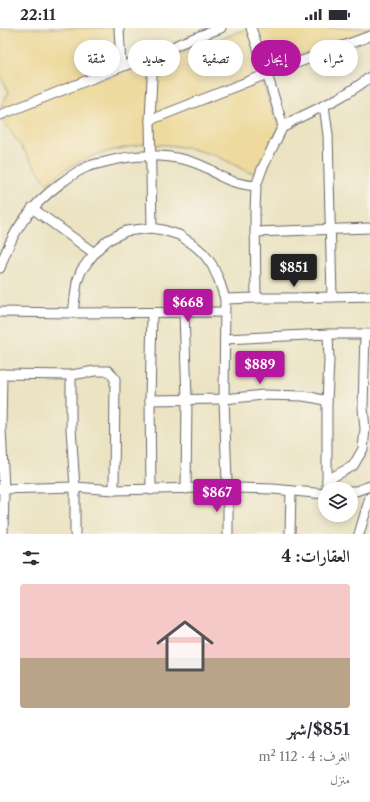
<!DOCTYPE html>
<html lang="ar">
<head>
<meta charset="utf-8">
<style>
  :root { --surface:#fff; --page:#f2f2f3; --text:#2b2b33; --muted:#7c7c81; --accent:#b5179e }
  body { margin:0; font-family:"Libre Caslon Text",Amiri,serif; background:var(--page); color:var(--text); direction:rtl; height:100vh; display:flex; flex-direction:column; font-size:15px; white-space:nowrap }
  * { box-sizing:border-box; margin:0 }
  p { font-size:13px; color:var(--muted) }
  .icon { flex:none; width:22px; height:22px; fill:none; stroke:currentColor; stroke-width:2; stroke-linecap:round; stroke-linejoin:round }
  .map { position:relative; height:506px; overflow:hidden; direction:ltr }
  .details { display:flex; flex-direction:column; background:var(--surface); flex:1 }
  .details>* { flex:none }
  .guide { position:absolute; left:12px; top:12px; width:346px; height:36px; direction:rtl; display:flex; gap:8px }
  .tools { position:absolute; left:318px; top:454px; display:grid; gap:8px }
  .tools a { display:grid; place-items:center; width:40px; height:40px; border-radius:50%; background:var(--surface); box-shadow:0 2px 10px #0003; font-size:20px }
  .price { position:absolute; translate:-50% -34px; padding:0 9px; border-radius:4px; background:var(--accent); color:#fff; font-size:13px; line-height:26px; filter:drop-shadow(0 1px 2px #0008) }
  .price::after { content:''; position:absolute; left:50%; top:24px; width:12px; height:9px; margin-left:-6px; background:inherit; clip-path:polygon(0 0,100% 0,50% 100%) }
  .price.current { background:#222; color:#fff }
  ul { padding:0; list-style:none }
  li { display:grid; align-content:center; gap:8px; height:212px; padding:0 20px }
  li span { display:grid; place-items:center; height:124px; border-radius:4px; color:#555 }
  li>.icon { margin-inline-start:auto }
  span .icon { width:72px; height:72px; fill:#fffc; stroke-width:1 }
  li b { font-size:17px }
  h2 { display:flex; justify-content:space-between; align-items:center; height:48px; padding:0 20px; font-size:17px }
  .tag { padding:0 14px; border-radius:18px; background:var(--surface); box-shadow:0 2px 10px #0003; font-size:14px; line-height:36px }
  .tag.current { background:var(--accent); color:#fff }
  .status { display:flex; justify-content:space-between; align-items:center; height:28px; padding:0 20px; background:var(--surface); direction:ltr }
  .status svg { height:11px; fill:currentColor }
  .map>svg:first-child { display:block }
</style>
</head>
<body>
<div class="status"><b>22:11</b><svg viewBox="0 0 49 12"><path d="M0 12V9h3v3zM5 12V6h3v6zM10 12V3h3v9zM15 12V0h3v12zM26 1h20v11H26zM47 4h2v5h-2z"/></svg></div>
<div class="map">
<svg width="370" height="506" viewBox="0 0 370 506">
  <rect width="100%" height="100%" fill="#f7f3e8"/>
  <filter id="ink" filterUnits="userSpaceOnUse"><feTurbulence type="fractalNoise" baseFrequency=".025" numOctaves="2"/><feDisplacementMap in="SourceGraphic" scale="8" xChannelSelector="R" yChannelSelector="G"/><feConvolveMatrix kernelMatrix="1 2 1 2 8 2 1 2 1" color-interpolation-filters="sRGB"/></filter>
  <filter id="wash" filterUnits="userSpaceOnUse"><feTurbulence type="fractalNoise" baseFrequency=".012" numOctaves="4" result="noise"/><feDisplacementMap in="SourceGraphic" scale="16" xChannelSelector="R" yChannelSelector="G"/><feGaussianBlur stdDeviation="0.9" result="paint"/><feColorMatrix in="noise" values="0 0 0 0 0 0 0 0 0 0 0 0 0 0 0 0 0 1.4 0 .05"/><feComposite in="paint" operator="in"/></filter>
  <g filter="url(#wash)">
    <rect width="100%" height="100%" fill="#ebe3c2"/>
    <polygon fill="#eeda9e" stroke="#887e6c" points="0,0 117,0 118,28 137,42 250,0 370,0 370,3 261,41 260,48 279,100 258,145 248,144 217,128 189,120 168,117 142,116 101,125 82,132 66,141 47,156 0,88 0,80 9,64 0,47"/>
  </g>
  <g filter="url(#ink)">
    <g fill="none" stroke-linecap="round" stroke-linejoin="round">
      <defs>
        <g id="minor">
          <polyline points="119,0 121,39"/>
          <polyline points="251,0 267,46 283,98 262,141 256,158 255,184 256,270"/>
          <polyline points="324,77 328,107 332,269"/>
          <polyline points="0,87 121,39 134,34 153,29 181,15 221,0"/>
          <polyline points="150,92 267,46 370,8"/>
          <path d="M283,98H286L292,93C319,80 347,68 370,49"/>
          <polyline points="32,180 94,225"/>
          <polyline points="152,200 150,92 153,29"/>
          <polyline points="255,204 370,200"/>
          <path d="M0,240C12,203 30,178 61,155C69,149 77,143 87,139C91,137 96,136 101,135C129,127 158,125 186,132C194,134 203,138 211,142C215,145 219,148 224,150C234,155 245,157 256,158"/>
          <polyline points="225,271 256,270 294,270 370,268"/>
          <polyline points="0,284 73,285 224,284"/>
          <polyline points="73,285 77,254 81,243 89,232 98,221 108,212 126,203 152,200 163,202 179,207 194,217 204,226 212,237 219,252 225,271 224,371 228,481 228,506"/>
          <polyline points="184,285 187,371 186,461"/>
          <polyline points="225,311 328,306 370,306"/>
          <polyline points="0,346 71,347 95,343 109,343 115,351 114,462"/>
          <polyline points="2,346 1,401 4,461 3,506"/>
          <polyline points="71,347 71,401 75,459 75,506"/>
          <polyline points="150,372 224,371 263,367 303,368 315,370 327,373 329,333 328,306"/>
          <polyline points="327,373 327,461"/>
          <polyline points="327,452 353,438 363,421 365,401 363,380 365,306"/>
          <polyline points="0,461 75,459 114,462 200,460 227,463 239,460 273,461 325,466"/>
          <polyline points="151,462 150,372 152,285"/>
          <polyline points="351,463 356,463 370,458"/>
          <polyline points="290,506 291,463"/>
          <polyline points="359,506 370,469"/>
        </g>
      </defs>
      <use href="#minor" stroke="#68666a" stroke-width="11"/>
      <use href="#minor" stroke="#fff" stroke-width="9"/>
    </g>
  </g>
</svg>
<div class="tools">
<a><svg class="icon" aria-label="layers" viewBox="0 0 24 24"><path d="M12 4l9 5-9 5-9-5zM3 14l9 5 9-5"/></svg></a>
</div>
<b class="price current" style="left:294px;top:260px">$851</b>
<b class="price" style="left:188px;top:295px">$668</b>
<b class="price" style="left:260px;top:357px">$889</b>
<b class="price" style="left:217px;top:485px">$867</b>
<div class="guide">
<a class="tag">شراء</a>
<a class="tag current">إيجار</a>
<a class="tag">تصفية</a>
<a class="tag">جديد</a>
<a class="tag">شقة</a>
</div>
</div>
<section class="details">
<h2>العقارات: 4<svg class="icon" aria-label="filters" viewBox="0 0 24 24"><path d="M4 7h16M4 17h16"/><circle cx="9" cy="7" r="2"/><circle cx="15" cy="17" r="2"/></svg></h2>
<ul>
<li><span style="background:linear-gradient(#f6c9c9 60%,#b9a48a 0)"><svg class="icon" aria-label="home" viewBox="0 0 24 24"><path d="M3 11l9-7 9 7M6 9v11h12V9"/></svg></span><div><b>$851/شهر</b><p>الغرف: 4 · 112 m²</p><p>منزل</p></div></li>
</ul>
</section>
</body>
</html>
